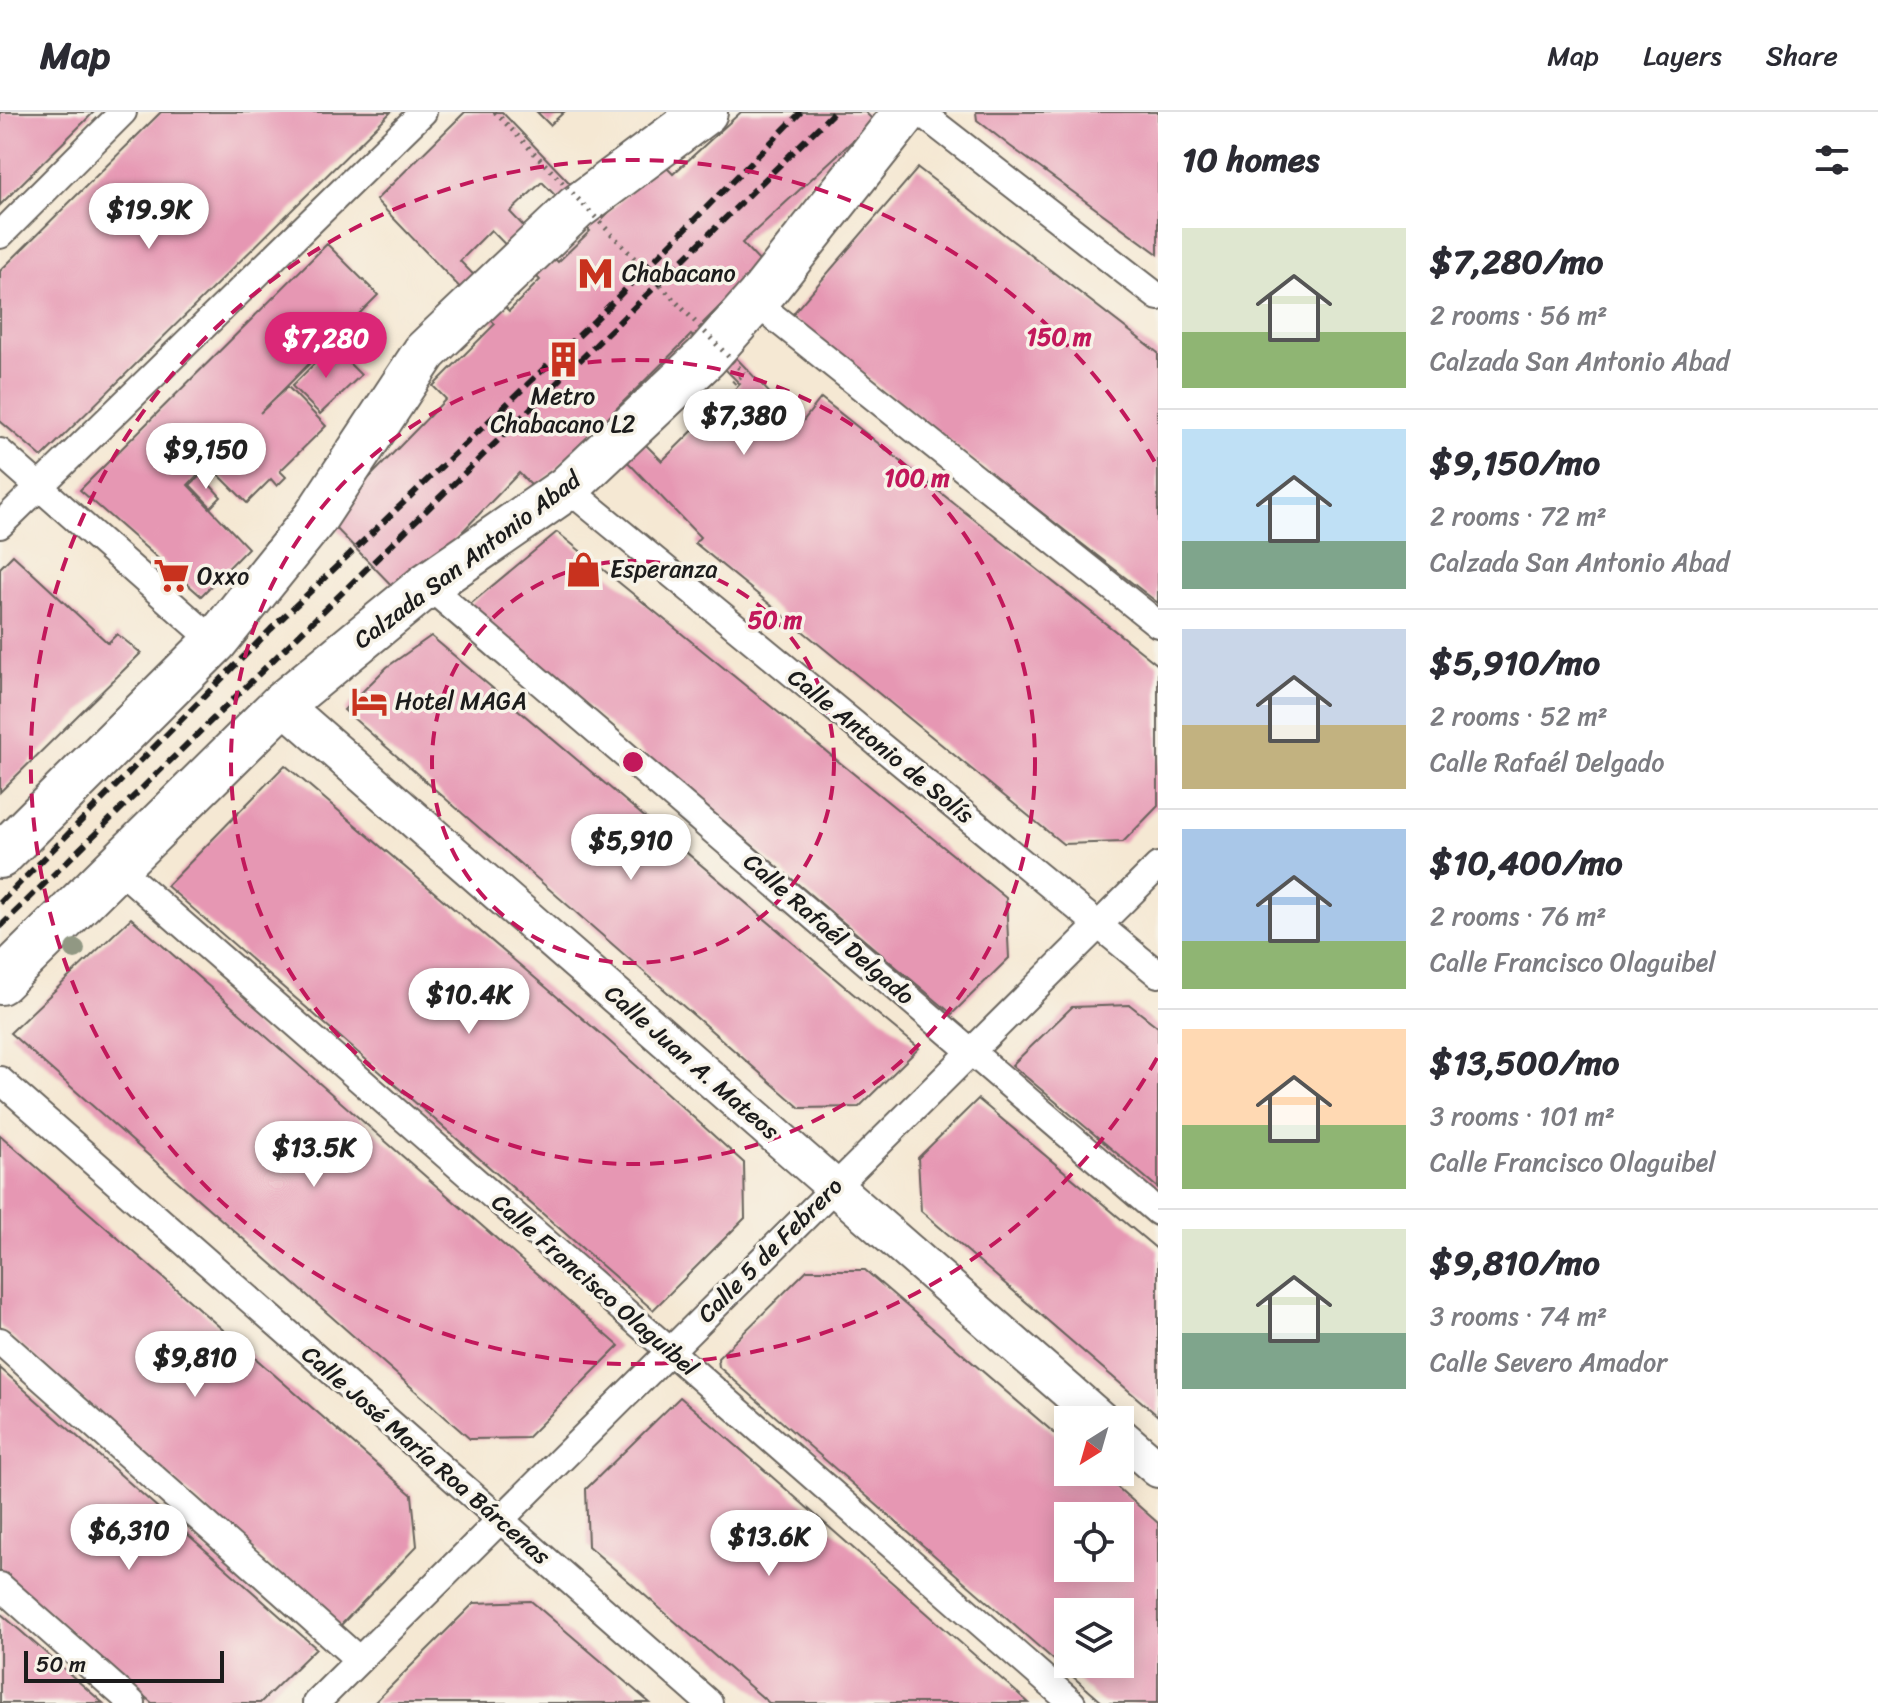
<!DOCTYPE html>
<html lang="en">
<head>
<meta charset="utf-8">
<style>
  :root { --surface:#fff; --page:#f2f2f3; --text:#2b2b33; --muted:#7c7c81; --line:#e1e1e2; --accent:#db2777 }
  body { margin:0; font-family:Sriracha,sans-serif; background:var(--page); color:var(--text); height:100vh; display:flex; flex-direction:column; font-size:30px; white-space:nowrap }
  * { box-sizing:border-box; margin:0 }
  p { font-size:26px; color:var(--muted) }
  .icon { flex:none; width:44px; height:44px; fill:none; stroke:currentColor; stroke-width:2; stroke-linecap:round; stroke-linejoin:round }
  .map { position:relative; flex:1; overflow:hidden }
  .panel { display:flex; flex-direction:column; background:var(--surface); width:720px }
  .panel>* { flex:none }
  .needle { width:52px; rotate:217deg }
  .buttons { position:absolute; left:1054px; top:1294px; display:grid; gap:16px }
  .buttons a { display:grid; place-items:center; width:80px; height:80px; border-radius:0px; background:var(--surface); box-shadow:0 4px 20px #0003; font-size:40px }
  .scale { position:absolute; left:24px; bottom:20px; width:200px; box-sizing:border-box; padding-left:8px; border:4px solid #1c1c1c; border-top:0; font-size:22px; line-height:28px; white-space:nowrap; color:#1c1c1c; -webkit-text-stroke:6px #f7f3e8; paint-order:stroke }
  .price { position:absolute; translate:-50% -68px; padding:0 18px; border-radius:28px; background:#fff; color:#222; font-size:26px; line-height:52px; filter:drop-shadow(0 2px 4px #0008) }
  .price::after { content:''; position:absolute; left:50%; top:48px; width:24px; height:18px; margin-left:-12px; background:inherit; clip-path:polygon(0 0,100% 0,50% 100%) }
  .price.active { background:var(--accent); color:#fff }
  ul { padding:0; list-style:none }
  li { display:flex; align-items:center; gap:24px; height:200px; padding:0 24px }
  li+li { border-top:2px solid var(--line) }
  li span { display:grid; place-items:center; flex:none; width:224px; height:160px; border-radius:0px; color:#555 }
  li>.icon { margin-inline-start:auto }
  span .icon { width:96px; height:96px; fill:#fffc; stroke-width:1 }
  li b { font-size:34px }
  h2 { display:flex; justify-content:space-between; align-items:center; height:96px; padding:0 24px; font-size:34px }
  header { display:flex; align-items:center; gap:48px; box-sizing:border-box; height:112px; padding:0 40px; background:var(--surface); border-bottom:2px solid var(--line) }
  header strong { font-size:38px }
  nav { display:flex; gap:44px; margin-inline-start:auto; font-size:28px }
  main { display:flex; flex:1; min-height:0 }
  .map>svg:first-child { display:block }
</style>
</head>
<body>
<header>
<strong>Map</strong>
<nav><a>Map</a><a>Layers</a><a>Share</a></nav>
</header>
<main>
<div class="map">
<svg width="1158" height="1591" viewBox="0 0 1158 1591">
  <rect width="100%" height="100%" fill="#f7f3e8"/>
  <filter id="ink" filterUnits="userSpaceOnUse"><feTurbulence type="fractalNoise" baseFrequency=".0125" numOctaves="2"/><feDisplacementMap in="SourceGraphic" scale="16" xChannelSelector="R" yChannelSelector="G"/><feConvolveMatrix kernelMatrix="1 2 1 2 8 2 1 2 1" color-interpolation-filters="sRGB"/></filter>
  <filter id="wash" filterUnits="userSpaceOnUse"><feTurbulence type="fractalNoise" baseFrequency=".006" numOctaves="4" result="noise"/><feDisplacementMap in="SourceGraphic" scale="32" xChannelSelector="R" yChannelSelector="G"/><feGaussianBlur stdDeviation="1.8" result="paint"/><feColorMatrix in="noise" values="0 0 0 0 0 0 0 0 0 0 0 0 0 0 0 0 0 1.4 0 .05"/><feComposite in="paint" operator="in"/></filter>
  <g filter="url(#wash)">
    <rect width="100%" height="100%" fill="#f5e8d3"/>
    <g id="blocks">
      <g fill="#e697b3" fill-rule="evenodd">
        <polygon points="0,0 94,0 0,93"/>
        <polygon points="161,0 391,0 42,345 0,309 0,159"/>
        <path d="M465,0H502L603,106L660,49L673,62L741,0H865L874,9L742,131L762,152L703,211L800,313L821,286L1158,553V694L1123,730L1063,732L695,431L700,425L596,317L535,377L519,361L401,483L328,408L446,287L433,274L495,212L376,88ZM542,70L590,119L558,150L510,100ZM491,118L540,168L509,199L460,149ZM691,223L740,272L662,349L613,300Z"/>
        <polygon points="537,0 564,0 550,13"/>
        <polygon points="976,0 1158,0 1158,142 1010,34 977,8"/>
        <polygon points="918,56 1158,241 1158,491 790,205"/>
        <polygon points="327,132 378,183 260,301 288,275 326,314 280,359 286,365 277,374 271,367 247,391 208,352 188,373 248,436 201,484 80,378"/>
        <polygon points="332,234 361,263 320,302 292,274"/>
        <polygon points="201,363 221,385 211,395 190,373"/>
        <polygon points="557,420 1006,786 1009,846 952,902 468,494"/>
        <polygon points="13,443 108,531 117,522 141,541 0,680 0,456"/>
        <polygon points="431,524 851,880 919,936 859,995 800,996 344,598 387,555"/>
        <polygon points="285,653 609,929 744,1051 745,1106 653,1198 167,774"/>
        <polygon points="131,806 619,1234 527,1326 470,1327 10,921"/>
        <polygon points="1130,893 1158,915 1158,1076 1012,953 1072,895"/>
        <polygon points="978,987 1158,1138 1158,1304 921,1099 918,1046"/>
        <polygon points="0,1023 412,1383 417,1434 339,1515 0,1214"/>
        <path d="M807,1158H865L1068,1333V1360H1100L1158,1411V1591H1103L719,1255L718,1246ZM1068,1404H1120V1456H1068ZM1068,1500H1120V1552H1068Z"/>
        <polygon points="0,1256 316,1536 260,1591 152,1591 0,1459"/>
        <polygon points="680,1285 762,1356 1029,1591 769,1591 588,1434 586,1377"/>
        <polygon points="531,1489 650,1591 374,1591 474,1491"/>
        <polygon points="0,1501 39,1535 103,1591 0,1591"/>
      </g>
    </g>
  </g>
  <g filter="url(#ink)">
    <use href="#blocks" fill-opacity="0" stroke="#68635c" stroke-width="2"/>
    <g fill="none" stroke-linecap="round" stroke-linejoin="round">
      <defs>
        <g id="street">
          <polyline points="920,0 1158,185"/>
          <polyline points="0,123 123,0"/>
          <polyline points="755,190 1158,512"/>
          <polyline points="0,340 215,530"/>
          <polyline points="567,376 1158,862"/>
          <polyline points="0,413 423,0"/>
          <polyline points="427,473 1158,1100"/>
          <polyline points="117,755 1072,1591"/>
          <polyline points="0,968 709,1591"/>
          <polyline points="0,1229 359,1548"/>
          <polyline points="0,1474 132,1591"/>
          <polyline points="316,1591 1158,754"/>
        </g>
        <g id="secondary">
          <polyline points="282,592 1101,1308"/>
          <polyline points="1120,1324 1158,1357"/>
        </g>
        <g id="highway">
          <polyline points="0,744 215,530 315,406 425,240 576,96 705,0"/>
          <polyline points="0,870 282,592 427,473 567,376 706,245 765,178 906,0"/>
        </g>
      </defs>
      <use href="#street" stroke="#68635c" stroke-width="30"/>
      <use href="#secondary" stroke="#68635c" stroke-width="40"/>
      <use href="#highway" stroke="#68635c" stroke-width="48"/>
      <polyline stroke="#68635c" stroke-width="5" stroke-dasharray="2 6" stroke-linecap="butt" points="733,271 744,261"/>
      <use href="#street" stroke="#fff" stroke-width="26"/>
      <use href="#secondary" stroke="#fff" stroke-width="36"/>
      <use href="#highway" stroke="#fff" stroke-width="44"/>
      <g stroke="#1c1c1c" stroke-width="6" stroke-dasharray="12 6" stroke-linecap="butt">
        <polyline points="0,791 271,517 593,210 801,0"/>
        <polyline points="0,815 834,0"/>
      </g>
      <polyline stroke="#68635c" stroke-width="5" stroke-dasharray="2 6" stroke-linecap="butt" points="495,0 744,261"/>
    </g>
    <circle fill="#919883" cx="75" cy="837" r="10"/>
  </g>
  <g fill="none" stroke="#c2185b" stroke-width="4" stroke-dasharray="14 10">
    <circle cx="633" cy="650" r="201"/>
    <circle cx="633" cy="650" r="402"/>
    <path d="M1157 946A602 602 0 1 1 1157 354"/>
  </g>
  <defs>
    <symbol id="metro-bare" viewBox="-9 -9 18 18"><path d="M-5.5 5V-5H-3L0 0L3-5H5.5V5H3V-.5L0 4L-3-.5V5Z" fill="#c8321e" stroke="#f7f3e8" stroke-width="2.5" paint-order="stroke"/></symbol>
    <symbol id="building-bare" viewBox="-9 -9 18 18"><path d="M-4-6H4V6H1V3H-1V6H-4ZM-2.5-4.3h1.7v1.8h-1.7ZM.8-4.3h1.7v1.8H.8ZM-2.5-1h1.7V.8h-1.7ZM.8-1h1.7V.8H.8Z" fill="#c8321e" stroke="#f7f3e8" stroke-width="2.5" paint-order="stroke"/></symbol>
    <symbol id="shop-bare" viewBox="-9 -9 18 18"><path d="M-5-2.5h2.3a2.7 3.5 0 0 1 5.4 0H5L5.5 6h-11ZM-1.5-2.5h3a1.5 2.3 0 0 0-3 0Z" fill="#c8321e" stroke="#f7f3e8" stroke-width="2.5" paint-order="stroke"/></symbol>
    <symbol id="supermarket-bare" viewBox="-9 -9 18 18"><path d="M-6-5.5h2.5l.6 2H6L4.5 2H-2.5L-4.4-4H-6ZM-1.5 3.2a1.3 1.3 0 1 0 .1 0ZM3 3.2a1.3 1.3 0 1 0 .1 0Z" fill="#c8321e" stroke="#f7f3e8" stroke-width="2.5" paint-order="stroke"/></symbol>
    <symbol id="hotel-bare" viewBox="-9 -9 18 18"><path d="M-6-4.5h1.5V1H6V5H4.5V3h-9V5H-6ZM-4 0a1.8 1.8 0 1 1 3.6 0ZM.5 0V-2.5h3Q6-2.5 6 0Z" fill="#c8321e" stroke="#f7f3e8" stroke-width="2.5" paint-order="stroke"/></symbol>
  </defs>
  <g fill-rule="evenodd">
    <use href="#metro-bare" x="570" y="136" width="51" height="51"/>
    <use href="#building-bare" x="538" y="222" width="51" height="51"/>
    <use href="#shop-bare" x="558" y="432" width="51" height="51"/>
    <use href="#supermarket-bare" x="146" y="438" width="51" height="51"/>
    <use href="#hotel-bare" x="344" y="564" width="51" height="51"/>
  </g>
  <g text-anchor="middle" stroke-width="7" stroke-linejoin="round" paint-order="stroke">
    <g font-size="24" fill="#1c1c1c" stroke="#f7f3e8" text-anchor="start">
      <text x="622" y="169">Chabacano</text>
      <text x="563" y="292" text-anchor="middle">Metro<tspan x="563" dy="28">Chabacano L2</tspan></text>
      <text x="610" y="465">Esperanza</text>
      <text x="197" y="472">Oxxo</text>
      <text x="395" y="597">Hotel MAGA</text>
    </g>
    <g font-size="24" fill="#1c1c1c" stroke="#f7f3e8">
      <text transform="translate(467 448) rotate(-37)" y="8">Calzada San Antonio Abad</text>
      <text transform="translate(881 634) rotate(39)" y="8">Calle Antonio de Solís</text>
      <text transform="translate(829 817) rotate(41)" y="8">Calle Rafaél Delgado</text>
      <text transform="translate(692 950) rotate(41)" y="8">Calle Juan A. Mateos</text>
      <text transform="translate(770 1138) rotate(-45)" y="8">Calle 5 de Febrero</text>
      <text transform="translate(595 1173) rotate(41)" y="8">Calle Francisco Olaguibel</text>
      <text transform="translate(426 1343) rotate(41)" y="8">Calle José María Roa Bárcenas</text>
    </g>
  </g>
  <circle cx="633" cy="650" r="12" fill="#c2185b" stroke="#f7f3e8" stroke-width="4"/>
  <g font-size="24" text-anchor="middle" font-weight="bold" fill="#c2185b" stroke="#f7f3e8" stroke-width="7" stroke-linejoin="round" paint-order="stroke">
    <text x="1059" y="233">150 m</text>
    <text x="917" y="374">100 m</text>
    <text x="775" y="516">50 m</text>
  </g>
</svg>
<div class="buttons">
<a><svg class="needle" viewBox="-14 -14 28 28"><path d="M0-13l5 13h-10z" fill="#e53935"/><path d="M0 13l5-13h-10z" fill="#7c7c81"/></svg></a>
<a><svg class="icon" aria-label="locate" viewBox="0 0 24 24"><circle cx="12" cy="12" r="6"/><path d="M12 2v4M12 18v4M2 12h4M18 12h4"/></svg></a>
<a><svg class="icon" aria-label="layers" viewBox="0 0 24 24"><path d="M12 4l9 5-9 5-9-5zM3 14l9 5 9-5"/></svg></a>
</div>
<div class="scale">50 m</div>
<b class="price" style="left:149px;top:139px">$19.9K</b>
<b class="price active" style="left:326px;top:268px">$7,280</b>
<b class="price" style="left:744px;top:345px">$7,380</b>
<b class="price" style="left:206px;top:379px">$9,150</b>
<b class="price" style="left:631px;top:770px">$5,910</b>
<b class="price" style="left:469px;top:924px">$10.4K</b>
<b class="price" style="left:314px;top:1077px">$13.5K</b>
<b class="price" style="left:195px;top:1287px">$9,810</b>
<b class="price" style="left:129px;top:1460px">$6,310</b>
<b class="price" style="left:769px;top:1466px">$13.6K</b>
</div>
<section class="panel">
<h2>10 homes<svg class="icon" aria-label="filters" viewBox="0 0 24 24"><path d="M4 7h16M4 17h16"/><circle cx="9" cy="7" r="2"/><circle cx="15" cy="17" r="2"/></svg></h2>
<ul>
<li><span style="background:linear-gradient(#dfe7d0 65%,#8fb573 0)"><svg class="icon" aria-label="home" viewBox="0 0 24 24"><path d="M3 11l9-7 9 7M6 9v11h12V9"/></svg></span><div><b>$7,280/mo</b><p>2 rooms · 56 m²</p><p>Calzada San Antonio Abad</p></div></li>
<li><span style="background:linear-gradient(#bfe0f5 70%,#7fa58c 0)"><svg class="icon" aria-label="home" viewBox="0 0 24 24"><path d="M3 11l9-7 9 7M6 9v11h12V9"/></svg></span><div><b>$9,150/mo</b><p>2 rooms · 72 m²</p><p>Calzada San Antonio Abad</p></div></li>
<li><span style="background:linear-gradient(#c9d6e8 60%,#c2b280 0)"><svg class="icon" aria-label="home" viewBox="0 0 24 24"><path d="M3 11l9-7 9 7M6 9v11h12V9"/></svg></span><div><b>$5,910/mo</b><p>2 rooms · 52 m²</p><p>Calle Rafaél Delgado</p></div></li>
<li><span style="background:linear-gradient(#a9c7e8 70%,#8fb573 0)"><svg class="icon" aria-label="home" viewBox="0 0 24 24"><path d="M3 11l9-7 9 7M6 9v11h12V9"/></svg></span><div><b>$10,400/mo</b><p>2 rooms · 76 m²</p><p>Calle Francisco Olaguibel</p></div></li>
<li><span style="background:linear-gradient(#ffd9b3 60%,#8fb573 0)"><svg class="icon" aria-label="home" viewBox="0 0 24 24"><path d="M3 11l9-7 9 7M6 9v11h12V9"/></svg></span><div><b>$13,500/mo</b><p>3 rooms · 101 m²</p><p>Calle Francisco Olaguibel</p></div></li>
<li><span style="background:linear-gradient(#dfe7d0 65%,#7fa58c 0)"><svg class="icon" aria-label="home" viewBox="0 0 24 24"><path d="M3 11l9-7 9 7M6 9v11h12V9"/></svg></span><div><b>$9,810/mo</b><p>3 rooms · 74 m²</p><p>Calle Severo Amador</p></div></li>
</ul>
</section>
</main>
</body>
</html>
